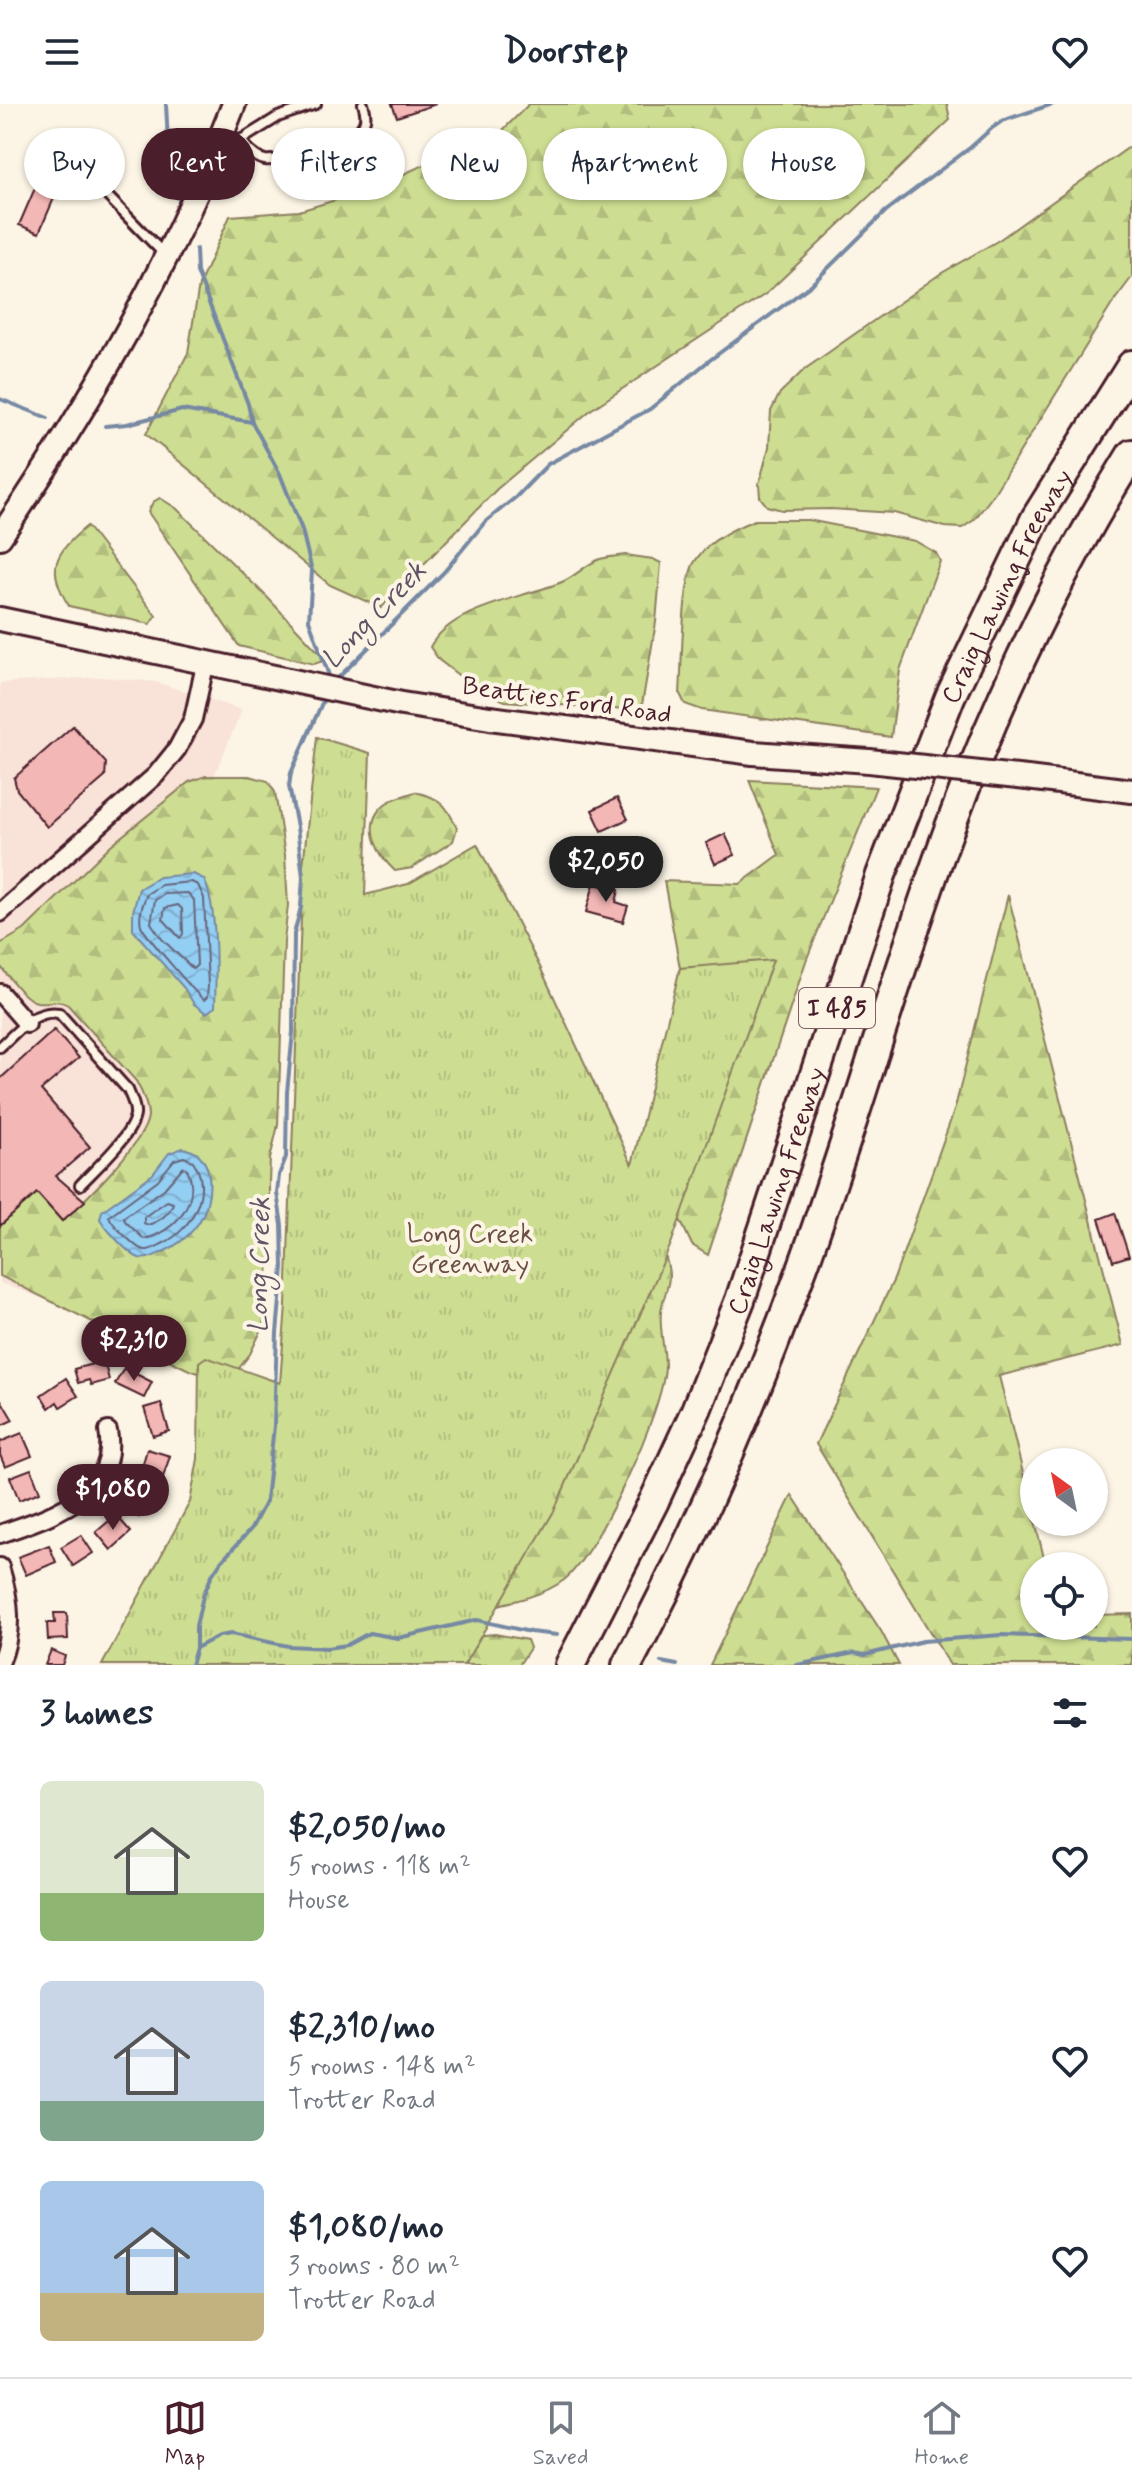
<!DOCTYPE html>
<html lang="en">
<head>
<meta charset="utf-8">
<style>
  :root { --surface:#fff; --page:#f2f2f3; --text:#1f2937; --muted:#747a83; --line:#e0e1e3; --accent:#4a1f2b }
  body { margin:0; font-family:Mynerve,sans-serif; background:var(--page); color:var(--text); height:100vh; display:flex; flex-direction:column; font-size:30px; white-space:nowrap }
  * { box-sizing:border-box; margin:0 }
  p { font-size:26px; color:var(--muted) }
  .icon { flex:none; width:44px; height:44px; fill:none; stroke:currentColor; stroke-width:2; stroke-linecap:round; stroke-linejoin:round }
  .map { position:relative; height:1561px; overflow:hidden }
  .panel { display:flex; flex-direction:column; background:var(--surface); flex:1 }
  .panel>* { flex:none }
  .guide { position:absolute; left:24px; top:24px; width:1084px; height:72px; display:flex; gap:16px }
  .needle { width:52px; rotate:327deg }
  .tools { position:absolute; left:1020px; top:1344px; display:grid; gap:16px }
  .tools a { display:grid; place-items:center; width:88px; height:88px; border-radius:50%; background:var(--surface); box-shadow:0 2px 6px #0004; font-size:40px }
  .price { position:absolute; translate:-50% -68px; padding:0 18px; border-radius:28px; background:var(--accent); color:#fff; font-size:26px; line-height:52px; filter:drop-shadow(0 2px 4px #0008) }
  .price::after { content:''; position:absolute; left:50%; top:48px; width:24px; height:18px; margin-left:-12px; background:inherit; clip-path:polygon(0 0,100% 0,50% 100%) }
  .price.selected { background:#222; color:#fff }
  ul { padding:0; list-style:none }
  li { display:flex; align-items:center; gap:24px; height:200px; padding:0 40px }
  li span { display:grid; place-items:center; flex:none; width:224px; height:160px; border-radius:12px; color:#555 }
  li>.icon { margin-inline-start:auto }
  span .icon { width:96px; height:96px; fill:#fffc; stroke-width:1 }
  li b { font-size:34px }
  h2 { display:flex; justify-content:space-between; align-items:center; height:96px; padding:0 40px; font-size:34px }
  .chip { padding:0 28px; border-radius:36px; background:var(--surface); box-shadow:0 2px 6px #0004; font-size:28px; line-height:72px }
  .chip.selected { background:var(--accent); color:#fff }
  header { display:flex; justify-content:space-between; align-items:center; height:104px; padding:0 40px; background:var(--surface); font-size:36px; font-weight:700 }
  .tab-bar { display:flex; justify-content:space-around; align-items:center; height:112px; border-top:2px solid var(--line); background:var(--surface); font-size:22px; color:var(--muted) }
  .tab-bar a { display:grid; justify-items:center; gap:4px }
  .tab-bar .selected { color:var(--accent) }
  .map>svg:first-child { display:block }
</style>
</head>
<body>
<header><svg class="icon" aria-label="menu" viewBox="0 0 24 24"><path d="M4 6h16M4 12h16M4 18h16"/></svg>Doorstep<svg class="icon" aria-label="heart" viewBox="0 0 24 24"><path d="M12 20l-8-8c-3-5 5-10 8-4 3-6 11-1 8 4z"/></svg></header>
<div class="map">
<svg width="1132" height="1561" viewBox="0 0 1132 1561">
  <defs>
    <pattern id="forest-firs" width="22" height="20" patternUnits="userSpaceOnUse" patternTransform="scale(2)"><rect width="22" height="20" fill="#cdde92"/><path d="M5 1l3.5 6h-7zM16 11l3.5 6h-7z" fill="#b2be7e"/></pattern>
    <pattern id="park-tufts" width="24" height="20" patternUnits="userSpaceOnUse" patternTransform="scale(2)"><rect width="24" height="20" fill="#cdde92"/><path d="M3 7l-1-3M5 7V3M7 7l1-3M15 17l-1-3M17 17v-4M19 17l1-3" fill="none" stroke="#b2be7e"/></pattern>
    <pattern id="water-waves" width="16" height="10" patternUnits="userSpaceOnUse" patternTransform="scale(2)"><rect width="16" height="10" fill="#93cef3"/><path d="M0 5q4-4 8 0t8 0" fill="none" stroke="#80b0d0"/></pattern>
  </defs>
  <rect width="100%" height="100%" fill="#fcf5e5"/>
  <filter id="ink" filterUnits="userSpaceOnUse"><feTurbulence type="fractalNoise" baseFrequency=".0125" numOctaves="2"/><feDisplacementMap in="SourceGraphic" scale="16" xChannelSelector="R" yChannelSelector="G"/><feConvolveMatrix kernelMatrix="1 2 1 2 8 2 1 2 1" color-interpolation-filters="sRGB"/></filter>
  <g filter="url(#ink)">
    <polygon fill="#f9e2d7" points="101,573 156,578 242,606 215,670 217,708 203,1252 0,1179 0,579"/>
    <g fill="url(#forest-firs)" stroke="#8c7e5e" stroke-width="2">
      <polygon points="529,0 947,0 950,16 767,189 592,305 497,385 381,504 330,481 146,330 188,249 199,181 230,112 299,107 369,86 419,63 493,36"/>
      <polygon points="1132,41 1132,173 1114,197 991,394 974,416 962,424 945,423 894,409 831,405 782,406 767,402 760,393 759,380 769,343 771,307 780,289 805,265 940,170 999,136"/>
      <polygon points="160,394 176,404 267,493 326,556 314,560 239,542 148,408 153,398"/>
      <path d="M755,416H808L915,437L936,449L940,457L900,566L891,633L702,606L685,600L680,590C682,561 682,481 694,459C706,438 734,424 755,416Z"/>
      <path d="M87,422L156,512L150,520L69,502C45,464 55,449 87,422Z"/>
      <path d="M625,451L653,455L661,459L656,518L641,607L505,597L471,581L439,556L430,543C451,503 523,494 562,478C576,472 586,460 600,455C607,453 617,452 625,451Z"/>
      <path d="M206,672H249L268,677L275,688L285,751L288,801L284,838L278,1021L270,1055L269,1078V1160L263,1223L250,1250L233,1272L221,1277L187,1265L0,1172V1122L37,1089L62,1117C82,1099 146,1038 148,1012C148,1000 142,988 136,977L68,901C56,894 49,900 37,898C23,895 9,872 0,862V840L24,826L111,741L189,678Z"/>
      <path d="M749,676L876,683L806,857L708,1151L692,1141L666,1086L646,1103C653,1121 669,1154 669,1172C669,1184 662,1195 661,1208C659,1226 665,1244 665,1262C664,1305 598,1449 564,1476C541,1493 511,1498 483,1504L625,1056L633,1062L647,1023L680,864L664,777L740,780L779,751Z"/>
      <path d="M415,688C441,694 446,700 457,724L453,737L412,764L395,767C379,752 363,725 380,705C388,695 404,692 415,688Z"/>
      <polygon points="1008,791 1123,1241 999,1272 1046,1462 1034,1462 1034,1522 1094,1522 1094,1511 1132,1510 1132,1561 950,1561 816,1340 894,1175 955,1004"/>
      <polygon points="792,1391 881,1527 899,1561 710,1561"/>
      <polygon points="495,1530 527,1536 530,1544 519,1561 390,1561 462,1533"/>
    </g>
    <polygon fill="url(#park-tufts)" stroke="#8c7e5e" stroke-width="2" points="317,633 370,649 365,791 408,780 477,740 540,863 632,1061 680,864 773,856 671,1140 554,1407 464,1561 102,1561 190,1398 198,1355 199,1258 206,1253 280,1279 286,1201 303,762"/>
    <g fill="url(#water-waves)" stroke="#7688a3" stroke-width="2">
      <path d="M193,770L204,775C218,806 216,868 215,903L206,909L194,900L184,884L133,826V808L139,785L159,773Z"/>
      <path d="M183,1044C189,1046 196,1047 200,1052C217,1071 209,1109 193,1126C185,1135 174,1143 163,1148C156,1151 148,1156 139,1154C128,1150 106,1125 100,1115L102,1107L153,1070L169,1049Z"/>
    </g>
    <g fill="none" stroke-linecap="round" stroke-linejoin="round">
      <g stroke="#67657b" stroke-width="2">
        <path d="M191,778L198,781L204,794L208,882L207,893L204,896C198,892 142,828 141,821C138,811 143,799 147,790L161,781Z"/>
        <polygon points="188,789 194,796 197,861 193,865 162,835 151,819 155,796 165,790"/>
        <polygon points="178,801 182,805 183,830 180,834 163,815 165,804"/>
        <path d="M184,1053L193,1057C213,1087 192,1126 162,1140C157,1142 150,1147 144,1146C137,1145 130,1136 124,1131C118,1125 112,1120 109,1112L158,1076L174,1056Z"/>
        <path d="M183,1063L187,1065C202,1096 174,1129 144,1135L125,1117L124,1113L164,1085Z"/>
        <path d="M167,1097L173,1099C170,1110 158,1118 148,1121L144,1119V1113Z"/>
      </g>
      <g stroke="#7688a3" stroke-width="4">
        <polyline points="166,0 168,38 177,94"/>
        <polyline points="196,145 197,168 248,300 252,318 280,370 302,426 312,467 309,516 331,577"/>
        <polyline points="0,295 48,314"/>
        <polyline points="105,322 127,320 182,306 252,318"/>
        <polyline points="333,579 444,468 485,418 516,393 548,360 650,305 706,259 811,181 886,107 971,43 992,24 1002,17 1053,0"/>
        <polyline points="196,1544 219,1532 231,1530 288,1542 327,1544 347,1541 369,1529 398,1534 477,1516 530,1528 557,1531"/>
        <polyline points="661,1558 677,1561"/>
        <polyline points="191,1561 196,1544 196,1522 203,1492 212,1471 220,1459 251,1425 266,1397 274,1322 277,1229 283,1163 282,1121 277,1089 279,1071 286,1053 287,988 293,928 294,830 301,803 303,773 297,723 289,682 291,669 326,590"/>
        <polyline points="797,1561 854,1549 865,1551 923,1537 1001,1531 1132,1535"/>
      </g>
    </g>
    <g fill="#f3b7b5" stroke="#4a1f2b" stroke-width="2">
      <polygon points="392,0 436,0 397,13"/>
      <polygon points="38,77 58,85 39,129 19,121"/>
      <polygon points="73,622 106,659 105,673 47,723 17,686 14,674"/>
      <polygon points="617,694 628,715 602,727 592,706"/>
      <polygon points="725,730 735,751 715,760 706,739"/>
      <polygon points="594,780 619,786 616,798 628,802 623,818 586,808"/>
      <polygon points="54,926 79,954 41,986 90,1043 56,1072 85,1097 62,1117 37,1089 0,1122 0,975"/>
      <polygon points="1115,1109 1129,1152 1113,1157 1099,1115"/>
      <polygon points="104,1257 109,1276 91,1281 89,1276 78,1279 74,1265"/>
      <polygon points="124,1264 152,1278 144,1294 115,1280"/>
      <polygon points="66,1274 78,1292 60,1303 57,1298 49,1304 41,1291"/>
      <polygon points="0,1294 13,1316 0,1322"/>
      <polygon points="161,1299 169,1327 153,1332 144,1304"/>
      <polygon points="22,1329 32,1352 5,1363 0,1351 0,1338"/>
      <polygon points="147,1345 170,1352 163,1373 141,1367"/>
      <polygon points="31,1365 40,1388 19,1396 10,1373"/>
      <polygon points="138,1380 154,1391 139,1413 123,1402"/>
      <polygon points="116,1411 131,1428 111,1446 96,1428"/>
      <polygon points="81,1431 93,1449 73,1462 61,1443"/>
      <polygon points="49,1441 56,1458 26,1471 18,1453"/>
      <polygon points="54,1509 67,1509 68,1535 48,1536 47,1519 55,1519"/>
      <polygon points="51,1546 65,1552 62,1561 45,1561"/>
    </g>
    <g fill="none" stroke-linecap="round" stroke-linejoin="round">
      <defs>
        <g id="lane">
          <polyline points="222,33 241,36 278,13 316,0"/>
          <path d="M241,36C247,44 254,54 265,56C283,58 349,39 361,24C367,17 366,8 363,0"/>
          <polyline points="48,59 65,55 81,65 164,150"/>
          <path d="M0,943C17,928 34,905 59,909L128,986C131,994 136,1002 135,1011C132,1032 95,1065 80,1081"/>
        </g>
        <g id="street">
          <polyline points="0,809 156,671 177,645 193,615 206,557"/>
          <polyline points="0,889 27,920"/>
          <path d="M0,1430C47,1413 120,1393 108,1327"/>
          <path d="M0,1463C10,1495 14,1527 0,1559"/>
        </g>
        <g id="secondary">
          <path d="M0,433C93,296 174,155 234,0"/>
          <polyline points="0,515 402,600 490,614 753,649 869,657"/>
          <polyline points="1027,674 1132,687"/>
        </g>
        <g id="highway">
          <path id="s1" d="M570,1561L654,1397L696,1306L740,1196L881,771L950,593L1036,414L1132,261"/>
          <path d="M627,1561C696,1432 753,1300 803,1162C856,1017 896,868 950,723C999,593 1058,468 1132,350"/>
        </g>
      </defs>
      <use href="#lane" stroke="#4a1f2b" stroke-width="14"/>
      <use href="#street" stroke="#4a1f2b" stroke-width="22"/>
      <use href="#secondary" stroke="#4a1f2b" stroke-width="28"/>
      <use href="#highway" stroke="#4a1f2b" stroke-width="34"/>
      <use href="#lane" stroke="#fcf5e5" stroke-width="8"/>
      <use href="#street" stroke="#fcf5e5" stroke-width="16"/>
      <use href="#secondary" stroke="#fcf5e5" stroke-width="22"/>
      <use href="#highway" stroke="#fcf5e5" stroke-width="28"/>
      <defs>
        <polyline id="secondary-bridge" points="869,657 1027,674"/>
      </defs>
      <use href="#secondary-bridge" stroke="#4a1f2b" stroke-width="28" stroke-linecap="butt"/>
      <use href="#secondary-bridge" stroke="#fcf5e5" stroke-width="22"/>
    </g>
  </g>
  <g text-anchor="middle" stroke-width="8" stroke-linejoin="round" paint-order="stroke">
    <rect fill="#fcf5e5" stroke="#7f5f63" stroke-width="2" x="799" y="884" width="76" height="40" rx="6"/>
    <g font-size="24" font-weight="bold" fill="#4a1f2b">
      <text x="837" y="912">I 485</text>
    </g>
    <g font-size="26" fill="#4a1f2b" stroke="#fcf5e5">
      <text dy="9" stroke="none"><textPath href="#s1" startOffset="1166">Craig Lawing Freeway</textPath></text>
      <text transform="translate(567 595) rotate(8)" y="9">Beatties Ford Road</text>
      <text dy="9" stroke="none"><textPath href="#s1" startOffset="518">Craig Lawing Freeway</textPath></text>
    </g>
    <g font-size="26" fill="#6b4f45" stroke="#fcf5e5">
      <text x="470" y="1138">Long Creek<tspan x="470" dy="30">Greenway</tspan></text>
    </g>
    <g font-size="28" font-style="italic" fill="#605467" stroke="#fcf5e5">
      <text transform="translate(373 510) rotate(-46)" y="10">Long Creek</text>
      <text transform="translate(258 1161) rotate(-89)" y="10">Long Creek</text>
    </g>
  </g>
</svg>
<div class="tools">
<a><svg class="needle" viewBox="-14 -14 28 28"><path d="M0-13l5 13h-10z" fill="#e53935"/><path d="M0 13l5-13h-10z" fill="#747a83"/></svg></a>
<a><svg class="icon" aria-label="locate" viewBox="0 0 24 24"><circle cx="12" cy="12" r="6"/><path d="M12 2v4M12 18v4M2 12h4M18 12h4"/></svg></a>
</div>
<b class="price selected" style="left:606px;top:800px">$2,050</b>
<b class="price" style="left:134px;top:1279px">$2,310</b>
<b class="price" style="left:113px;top:1428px">$1,080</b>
<div class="guide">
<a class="chip">Buy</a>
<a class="chip selected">Rent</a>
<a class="chip">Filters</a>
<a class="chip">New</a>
<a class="chip">Apartment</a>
<a class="chip">House</a>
</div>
</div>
<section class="panel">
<h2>3 homes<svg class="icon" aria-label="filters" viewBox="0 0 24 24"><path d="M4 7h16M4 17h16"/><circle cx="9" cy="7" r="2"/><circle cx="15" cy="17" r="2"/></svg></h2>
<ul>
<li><span style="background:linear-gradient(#dfe7d0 70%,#8fb573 0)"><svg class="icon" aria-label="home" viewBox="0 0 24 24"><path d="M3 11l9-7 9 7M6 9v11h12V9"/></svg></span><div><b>$2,050/mo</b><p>5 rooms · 118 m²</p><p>House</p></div><svg class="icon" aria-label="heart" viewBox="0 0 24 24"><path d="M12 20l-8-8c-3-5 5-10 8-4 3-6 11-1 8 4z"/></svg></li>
<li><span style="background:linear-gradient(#c9d6e8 75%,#7fa58c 0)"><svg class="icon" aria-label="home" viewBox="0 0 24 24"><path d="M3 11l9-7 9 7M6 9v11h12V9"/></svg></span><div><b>$2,310/mo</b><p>5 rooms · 148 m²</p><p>Trotter Road</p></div><svg class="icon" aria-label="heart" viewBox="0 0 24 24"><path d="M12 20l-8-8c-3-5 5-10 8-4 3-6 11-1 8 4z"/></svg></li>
<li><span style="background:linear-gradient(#a9c7e8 70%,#c2b280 0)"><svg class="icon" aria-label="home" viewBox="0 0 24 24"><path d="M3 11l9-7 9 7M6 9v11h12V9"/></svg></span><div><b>$1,080/mo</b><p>3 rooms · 80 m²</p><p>Trotter Road</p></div><svg class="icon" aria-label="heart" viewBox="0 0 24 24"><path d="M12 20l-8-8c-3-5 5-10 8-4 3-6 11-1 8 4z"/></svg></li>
</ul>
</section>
<nav class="tab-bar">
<a class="selected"><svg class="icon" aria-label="map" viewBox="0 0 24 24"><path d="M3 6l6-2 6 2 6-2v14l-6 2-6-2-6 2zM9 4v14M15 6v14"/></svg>Map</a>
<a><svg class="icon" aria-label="saved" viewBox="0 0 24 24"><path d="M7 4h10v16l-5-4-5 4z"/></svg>Saved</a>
<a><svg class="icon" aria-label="home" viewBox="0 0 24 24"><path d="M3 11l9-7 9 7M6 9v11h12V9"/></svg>Home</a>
</nav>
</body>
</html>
